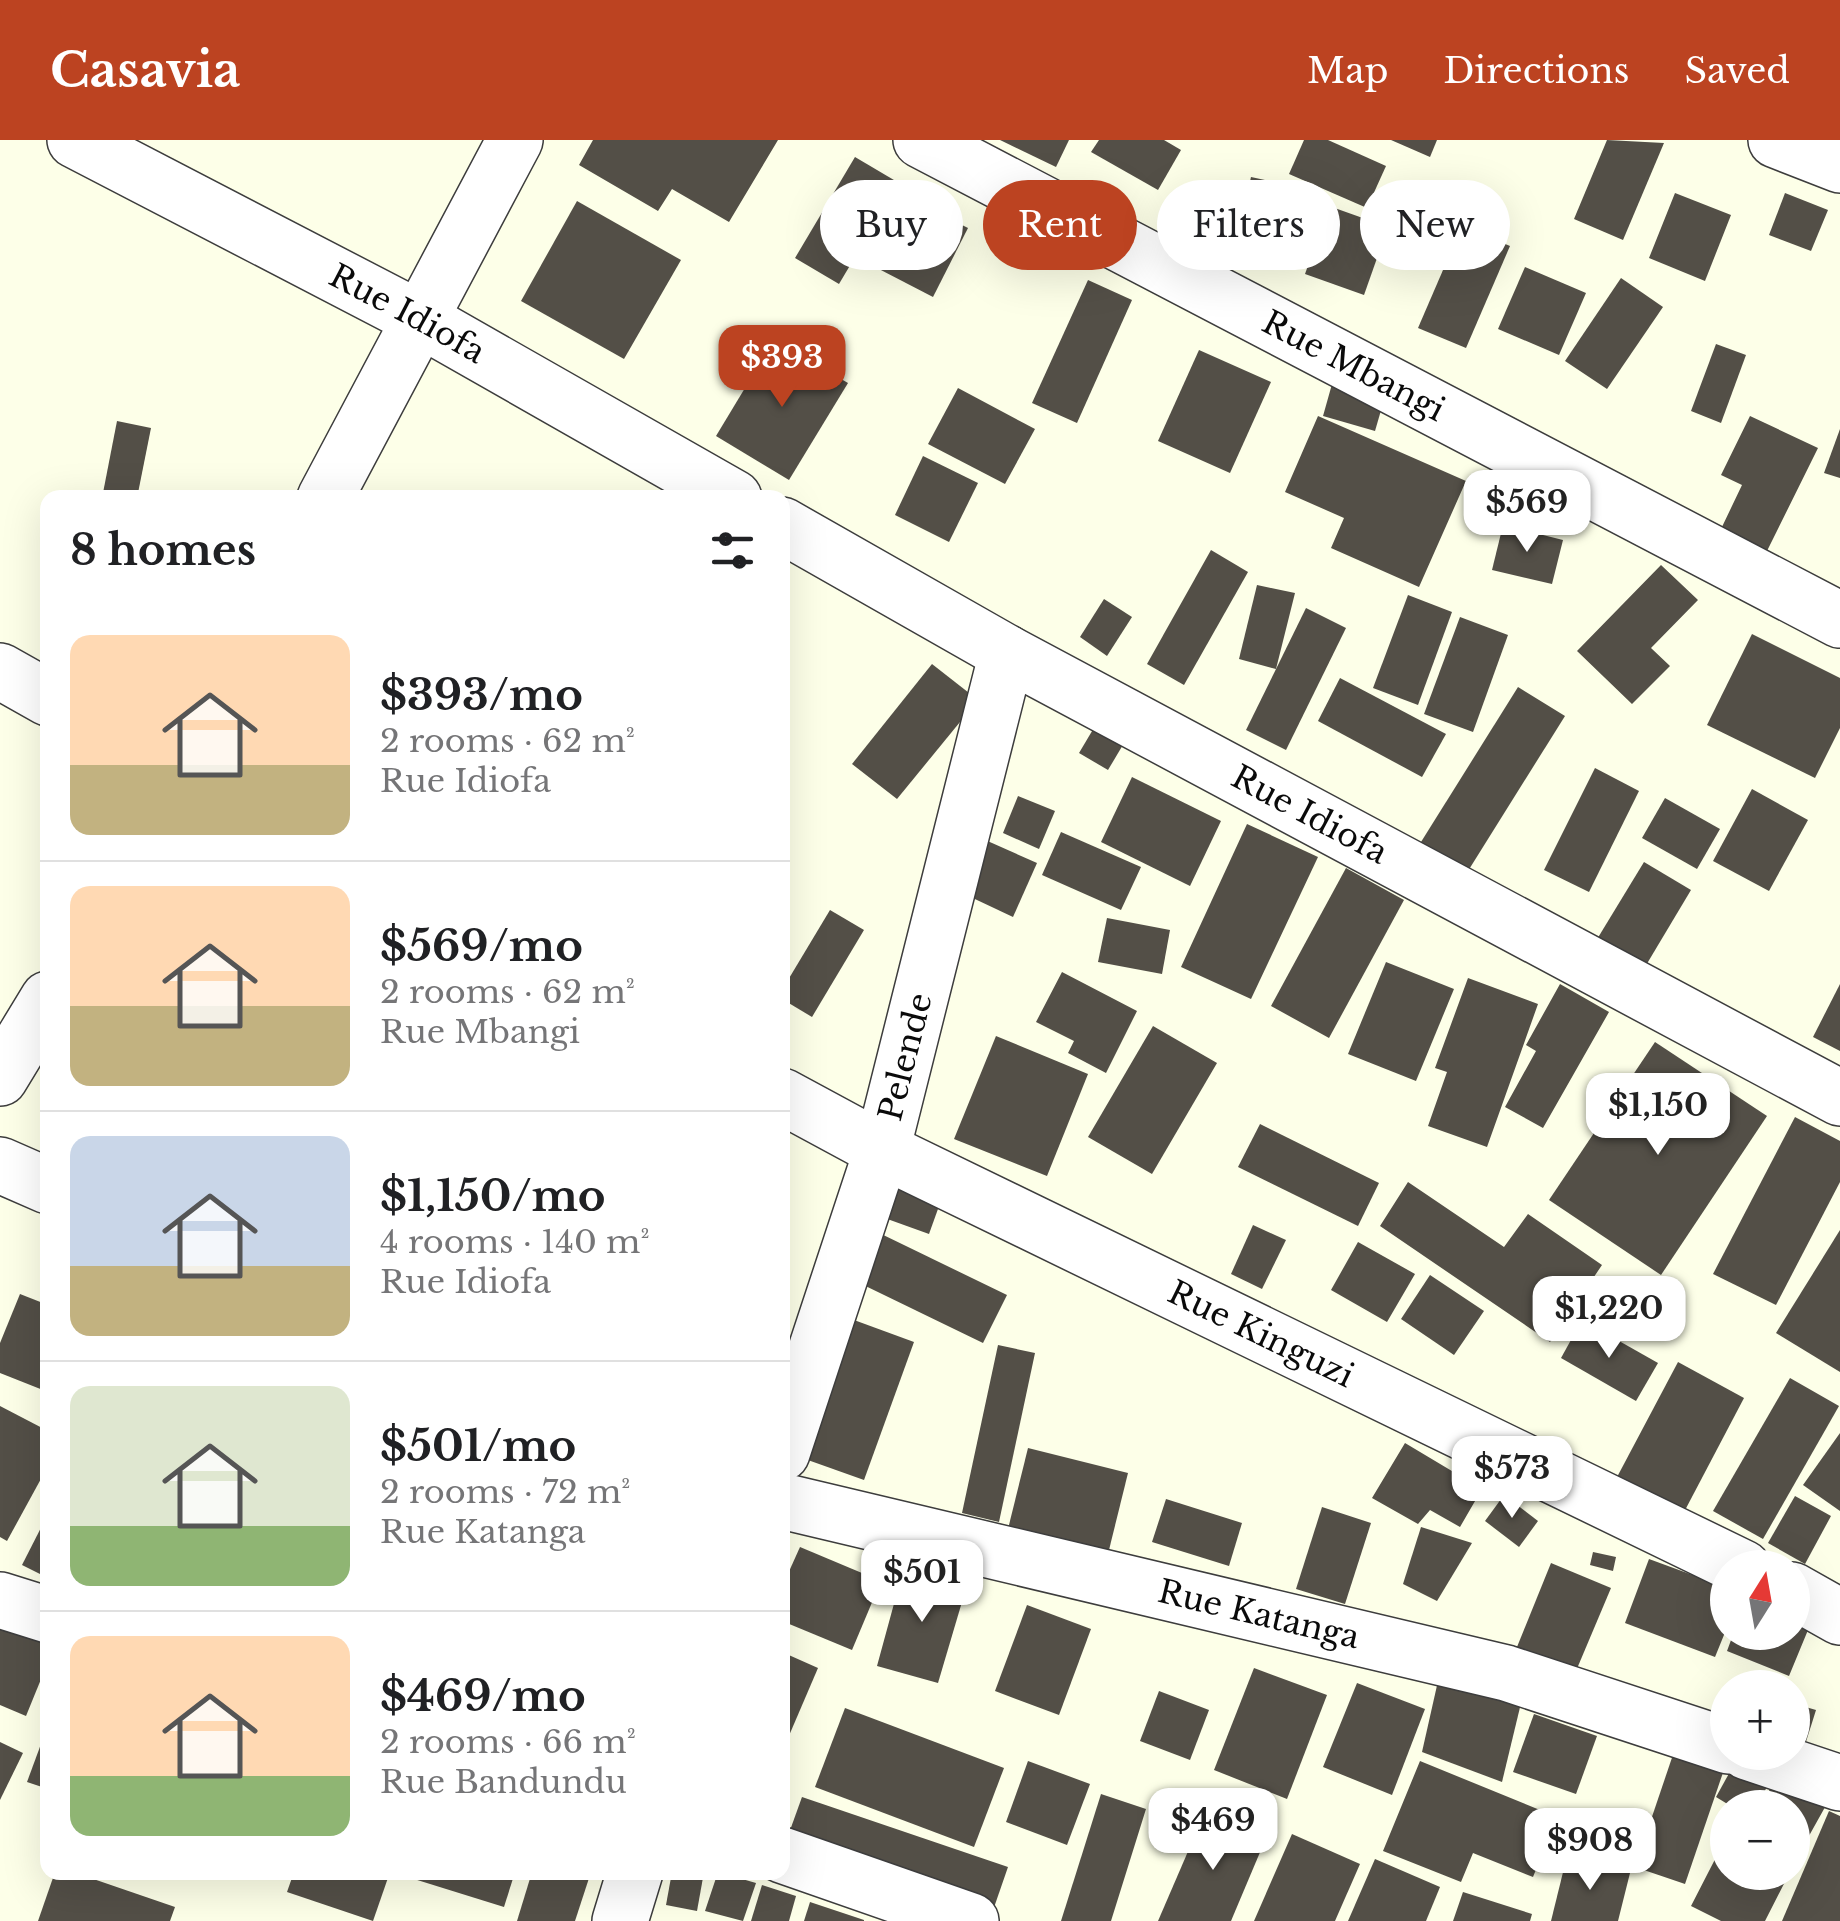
<!DOCTYPE html>
<html lang="en">
<head>
<meta charset="utf-8">
<style>
  :root { --surface:#fff; --page:#f2f2f2; --text:#202124; --muted:#757577; --line:#e0e0e0; --accent:#bc4321 }
  body { margin:0; font-family:"Libre Baskerville",serif; background:var(--page); color:var(--text); height:100vh; display:flex; flex-direction:column; font-size:38px; white-space:nowrap }
  * { box-sizing:border-box; margin:0 }
  p { font-size:32px; color:var(--muted) }
  .icon { flex:none; width:55px; height:55px; fill:none; stroke:currentColor; stroke-width:2; stroke-linecap:round; stroke-linejoin:round }
  .map { position:relative; flex:1; overflow:hidden }
  .sheet { position:absolute; left:40px; top:350px; width:750px; height:1390px; display:flex; flex-direction:column; background:var(--surface); border-radius:20px; box-shadow:0 10px 40px #0002 }
  .sheet>* { flex:none }
  .hud { position:absolute; left:820px; top:40px; width:870px; height:90px; display:flex; gap:20px }
  .needle { width:65px; rotate:11deg }
  .fabs { position:absolute; left:1710px; top:1410px; display:grid; gap:20px }
  .fabs a { display:grid; place-items:center; width:100px; height:100px; border-radius:50%; background:var(--surface); box-shadow:0 10px 40px #0002; font-size:50px }
  .price { position:absolute; translate:-50% -85px; padding:0 22px; border-radius:20px; background:#fff; color:#222; font-size:32px; line-height:65px; filter:drop-shadow(0 2px 5px #0008) }
  .price::after { content:''; position:absolute; left:50%; top:60px; width:30px; height:22px; margin-left:-15px; background:inherit; clip-path:polygon(0 0,100% 0,50% 100%) }
  .price.on { background:var(--accent); color:#fff }
  ul { padding:0; list-style:none }
  li { display:flex; align-items:center; gap:30px; height:250px; padding:0 30px }
  li+li { border-top:2px solid var(--line) }
  li span { display:grid; place-items:center; flex:none; width:280px; height:200px; border-radius:20px; color:#555 }
  li>.icon { margin-inline-start:auto }
  span .icon { width:120px; height:120px; fill:#fffc; stroke-width:1 }
  li b { font-size:42px }
  h2 { display:flex; justify-content:space-between; align-items:center; height:120px; padding:0 30px; font-size:42px }
  .tag { padding:0 35px; border-radius:45px; background:var(--surface); box-shadow:0 10px 40px #0002; font-size:35px; line-height:90px }
  .tag.on { background:var(--accent); color:#fff }
  header { display:flex; align-items:center; gap:60px; box-sizing:border-box; height:140px; padding:0 50px; background:var(--accent); color:#fff }
  header strong { font-size:48px }
  nav { display:flex; gap:55px; margin-inline-start:auto; font-size:35px }
  .map>svg:first-child { display:block }
</style>
</head>
<body>
<header>
<strong>Casavia</strong>
<nav><a>Map</a><a>Directions</a><a>Saved</a></nav>
</header>
<div class="map">
<svg width="1840" height="1781" viewBox="0 0 1840 1781">
  <rect width="100%" height="100%" fill="#fdffe8"/>
  <g fill="#534f47">
    <polygon points="593,0 778,0 729,82 672,49 658,71 579,25"/>
    <polygon points="1000,0 1069,0 1056,27"/>
    <polygon points="1099,0 1164,0 1181,10 1158,50 1091,12"/>
    <polygon points="1304,0 1328,0 1386,26 1367,68 1289,34"/>
    <polygon points="1391,0 1437,0 1430,17"/>
    <polygon points="1607,0 1664,3 1623,100 1574,79"/>
    <polygon points="855,17 899,43 839,144 795,118"/>
    <polygon points="1251,37 1312,50 1299,112 1237,99"/>
    <polygon points="1675,53 1731,75 1705,141 1649,118"/>
    <polygon points="1785,53 1828,70 1811,111 1769,95"/>
    <polygon points="912,60 968,88 933,157 877,128"/>
    <polygon points="577,61 681,120 624,219 521,161"/>
    <polygon points="1329,66 1388,87 1364,155 1305,134"/>
    <polygon points="1462,86 1510,106 1466,208 1418,188"/>
    <polygon points="1525,127 1586,153 1559,215 1498,189"/>
    <polygon points="1621,138 1663,167 1607,249 1565,221"/>
    <polygon points="1088,140 1132,160 1077,283 1032,263"/>
    <polygon points="774,200 848,243 789,340 716,296"/>
    <polygon points="1716,204 1746,215 1721,283 1691,271"/>
    <polygon points="1199,210 1271,242 1230,333 1158,301"/>
    <polygon points="1332,244 1384,260 1375,291 1323,276"/>
    <polygon points="958,248 1035,289 1005,344 928,304"/>
    <polygon points="1318,276 1466,341 1419,447 1331,408 1344,378 1285,352"/>
    <polygon points="1750,276 1818,308 1767,411 1721,389 1742,345 1721,335"/>
    <polygon points="117,281 151,288 137,358 102,358"/>
    <polygon points="1840,289 1840,338 1824,333"/>
    <polygon points="923,316 978,343 949,402 895,375"/>
    <polygon points="1503,385 1563,400 1552,444 1492,430"/>
    <polygon points="1211,410 1248,432 1184,545 1147,524"/>
    <polygon points="1661,425 1698,460 1651,508 1670,526 1632,564 1577,511"/>
    <polygon points="1257,445 1295,453 1276,529 1239,519"/>
    <polygon points="1408,455 1452,472 1418,565 1373,548"/>
    <polygon points="1104,459 1132,477 1107,516 1080,497"/>
    <polygon points="1306,468 1346,488 1286,610 1246,590"/>
    <polygon points="1460,477 1508,495 1473,592 1424,574"/>
    <polygon points="1752,494 1840,538 1840,588 1815,638 1707,585"/>
    <polygon points="932,524 978,560 897,659 852,624"/>
    <polygon points="1340,538 1446,594 1422,637 1318,581"/>
    <polygon points="1518,547 1565,576 1468,731 1421,702"/>
    <polygon points="1101,576 1130,593 1108,630 1079,613"/>
    <polygon points="1595,628 1639,651 1589,752 1544,730"/>
    <polygon points="1132,637 1221,681 1190,746 1101,702"/>
    <polygon points="1752,649 1808,680 1769,751 1713,721"/>
    <polygon points="1018,656 1055,671 1039,709 1003,693"/>
    <polygon points="1665,658 1720,689 1697,729 1642,698"/>
    <polygon points="1247,684 1318,717 1251,859 1181,827"/>
    <polygon points="1061,692 1141,727 1121,770 1042,735"/>
    <polygon points="983,699 1037,723 1013,777 960,752"/>
    <polygon points="1644,722 1691,750 1636,842 1588,814"/>
    <polygon points="1346,728 1404,760 1329,898 1271,866"/>
    <polygon points="830,770 864,790 812,877 782,859 782,850"/>
    <polygon points="1107,778 1170,790 1162,834 1098,822"/>
    <polygon points="1386,822 1454,849 1416,941 1348,914"/>
    <polygon points="1062,832 1137,871 1106,933 1068,913 1074,901 1036,882"/>
    <polygon points="1468,838 1538,864 1487,1007 1428,986 1447,932 1435,928"/>
    <polygon points="1560,844 1609,872 1543,988 1505,967 1536,911 1526,905"/>
    <polygon points="1840,844 1840,911 1813,897"/>
    <polygon points="1153,886 1217,923 1152,1034 1088,997"/>
    <polygon points="996,896 1088,934 1047,1036 954,999"/>
    <polygon points="1655,902 1767,976 1661,1135 1549,1060"/>
    <polygon points="1795,977 1840,1001 1840,1042 1776,1165 1713,1134"/>
    <polygon points="1260,984 1379,1043 1358,1086 1238,1027"/>
    <polygon points="895,1038 943,1055 929,1094 879,1076"/>
    <polygon points="1408,1042 1504,1107 1528,1074 1602,1125 1550,1202 1380,1086"/>
    <polygon points="1253,1085 1286,1100 1262,1149 1231,1134"/>
    <polygon points="873,1090 1007,1155 983,1203 849,1138"/>
    <polygon points="1840,1090 1840,1232 1776,1193"/>
    <polygon points="1358,1102 1415,1134 1387,1182 1331,1150"/>
    <polygon points="1430,1135 1484,1171 1454,1215 1401,1179"/>
    <polygon points="20,1154 48,1165 48,1252 0,1233 0,1203"/>
    <polygon points="854,1180 914,1202 864,1340 805,1319"/>
    <polygon points="1582,1180 1658,1223 1636,1261 1561,1218"/>
    <polygon points="998,1205 1035,1213 999,1382 962,1373"/>
    <polygon points="1678,1222 1744,1258 1683,1374 1616,1339"/>
    <polygon points="1790,1238 1839,1266 1763,1399 1713,1371"/>
    <polygon points="0,1266 48,1291 48,1326 7,1401 0,1397"/>
    <polygon points="1840,1293 1840,1371 1803,1345"/>
    <polygon points="1405,1303 1482,1349 1460,1387 1430,1370 1418,1384 1372,1358"/>
    <polygon points="1028,1308 1128,1333 1108,1414 1008,1389"/>
    <polygon points="1504,1355 1538,1381 1519,1407 1485,1381"/>
    <polygon points="1795,1356 1831,1376 1805,1424 1768,1403"/>
    <polygon points="1166,1359 1242,1383 1229,1426 1152,1402"/>
    <polygon points="1322,1367 1371,1383 1345,1464 1296,1449"/>
    <polygon points="48,1374 48,1438 22,1425"/>
    <polygon points="1421,1387 1472,1403 1437,1461 1403,1444"/>
    <polygon points="800,1407 881,1441 852,1510 782,1481 782,1447"/>
    <polygon points="1593,1412 1616,1417 1613,1431 1590,1425"/>
    <polygon points="1649,1419 1728,1448 1728,1485 1715,1517 1625,1483"/>
    <polygon points="1551,1423 1611,1448 1576,1531 1517,1507"/>
    <polygon points="904,1427 967,1445 938,1543 877,1526"/>
    <polygon points="1027,1465 1091,1489 1059,1575 995,1551"/>
    <polygon points="7,1472 48,1488 48,1522 26,1576 0,1565 0,1490"/>
    <polygon points="1792,1484 1808,1490 1789,1536 1727,1511 1734,1492 1792,1492"/>
    <polygon points="782,1512 818,1528 782,1612"/>
    <polygon points="1254,1528 1327,1555 1287,1659 1214,1630"/>
    <polygon points="1438,1541 1522,1559 1502,1642 1422,1612"/>
    <polygon points="1357,1543 1425,1569 1392,1655 1323,1627"/>
    <polygon points="1159,1551 1209,1570 1190,1620 1140,1601"/>
    <polygon points="1792,1563 1816,1570 1805,1605 1792,1601"/>
    <polygon points="845,1568 1004,1628 974,1707 815,1647"/>
    <polygon points="1534,1574 1597,1596 1576,1654 1513,1632"/>
    <polygon points="48,1585 48,1649 27,1642"/>
    <polygon points="1680,1594 1730,1612 1685,1744 1635,1727"/>
    <polygon points="0,1602 23,1613 0,1660"/>
    <polygon points="1737,1619 1772,1637 1756,1668 1734,1668 1716,1657"/>
    <polygon points="1028,1621 1090,1644 1067,1705 1006,1682"/>
    <polygon points="1420,1621 1557,1677 1533,1737 1473,1713 1461,1742 1383,1711"/>
    <polygon points="1780,1632 1829,1660 1805,1703 1792,1696 1792,1668 1759,1668"/>
    <polygon points="1101,1654 1146,1669 1111,1781 1061,1781"/>
    <polygon points="802,1657 1008,1727 990,1779 784,1707"/>
    <polygon points="1829,1671 1840,1676 1840,1781 1782,1781"/>
    <polygon points="1205,1672 1266,1698 1231,1781 1158,1781"/>
    <polygon points="1292,1694 1360,1724 1335,1781 1254,1781"/>
    <polygon points="1728,1694 1728,1732 1790,1732 1765,1781 1721,1781 1691,1766"/>
    <polygon points="1567,1716 1630,1733 1618,1781 1551,1781"/>
    <polygon points="1375,1719 1440,1747 1426,1781 1348,1781"/>
    <polygon points="55,1732 73,1732 175,1767 170,1781 38,1781"/>
    <polygon points="294,1732 390,1732 373,1781 287,1752"/>
    <polygon points="416,1732 515,1732 504,1767 414,1739"/>
    <polygon points="532,1732 591,1732 575,1781 517,1781"/>
    <polygon points="672,1732 704,1732 697,1771 666,1765"/>
    <polygon points="718,1732 756,1743 743,1781 705,1771"/>
    <polygon points="762,1745 796,1756 789,1781 751,1781"/>
    <polygon points="1463,1752 1532,1774 1530,1781 1453,1781"/>
    <polygon points="810,1762 864,1780 864,1781 804,1781"/>
  </g>
  <g fill="none" stroke-linecap="round" stroke-linejoin="round">
    <defs>
      <g id="minor">
        <path id="s1" d="M75,0L418,178L734,358"/>
        <path id="s2" d="M921,0L1840,480"/>
        <polyline points="1776,0 1840,25"/>
        <polyline points="325,358 515,0"/>
        <path id="s3" d="M782,385L1007,513L1840,958"/>
        <polyline points="0,531 48,558"/>
        <polyline points="0,938 48,859"/>
        <path id="s4" d="M782,956L882,1010L1743,1428"/>
        <polyline points="0,1025 48,1046"/>
        <path id="s5" d="M782,1313L882,1010L1007,513"/>
        <path id="s6" d="M782,1361L1506,1533L1728,1606"/>
        <polyline points="1792,1450 1840,1477"/>
        <polyline points="0,1460 48,1475"/>
        <polyline points="1747,1612 1840,1643"/>
        <polyline points="782,1715 971,1781"/>
        <polyline points="620,1781 635,1732"/>
      </g>
    </defs>
    <use href="#minor" stroke="#3d3d3d" stroke-width="58"/>
    <use href="#minor" stroke="#fff" stroke-width="55"/>
  </g>
  <g text-anchor="middle" stroke-width="10" stroke-linejoin="round" paint-order="stroke">
    <g font-size="32" fill="#0a0a0a" stroke="#fff">
      <text dy="11" stroke="none"><textPath href="#s1" startOffset="375">Rue Idiofa</textPath></text>
      <text dy="11" stroke="none"><textPath href="#s2" startOffset="488">Rue Mbangi</textPath></text>
      <text dy="11" stroke="none"><textPath href="#s3" startOffset="602">Rue Idiofa</textPath></text>
      <text dy="11" stroke="none"><textPath href="#s5" startOffset="415">Pelende</textPath></text>
      <text dy="11" stroke="none"><textPath href="#s4" startOffset="535">Rue Kinguzi</textPath></text>
      <text dy="11" stroke="none"><textPath href="#s6" startOffset="490">Rue Katanga</textPath></text>
    </g>
  </g>
</svg>
<div class="fabs">
<a><svg class="needle" viewBox="-14 -14 28 28"><path d="M0-13l5 13h-10z" fill="#e53935"/><path d="M0 13l5-13h-10z" fill="#757577"/></svg></a>
<a>+</a>
<a>−</a>
</div>
<b class="price on" style="left:782px;top:270px">$393</b>
<b class="price" style="left:1527px;top:415px">$569</b>
<b class="price" style="left:1658px;top:1018px">$1,150</b>
<b class="price" style="left:1609px;top:1221px">$1,220</b>
<b class="price" style="left:1512px;top:1381px">$573</b>
<b class="price" style="left:922px;top:1485px">$501</b>
<b class="price" style="left:1213px;top:1733px">$469</b>
<b class="price" style="left:1590px;top:1753px">$908</b>
<div class="hud">
<a class="tag">Buy</a>
<a class="tag on">Rent</a>
<a class="tag">Filters</a>
<a class="tag">New</a>
</div>
<section class="sheet">
<h2>8 homes<svg class="icon" aria-label="filters" viewBox="0 0 24 24"><path d="M4 7h16M4 17h16"/><circle cx="9" cy="7" r="2"/><circle cx="15" cy="17" r="2"/></svg></h2>
<ul>
<li><span style="background:linear-gradient(#ffd9b3 65%,#c2b280 0)"><svg class="icon" aria-label="home" viewBox="0 0 24 24"><path d="M3 11l9-7 9 7M6 9v11h12V9"/></svg></span><div><b>$393/mo</b><p>2 rooms · 62 m²</p><p>Rue Idiofa</p></div></li>
<li><span style="background:linear-gradient(#ffd9b3 60%,#c2b280 0)"><svg class="icon" aria-label="home" viewBox="0 0 24 24"><path d="M3 11l9-7 9 7M6 9v11h12V9"/></svg></span><div><b>$569/mo</b><p>2 rooms · 62 m²</p><p>Rue Mbangi</p></div></li>
<li><span style="background:linear-gradient(#c9d6e8 65%,#c2b280 0)"><svg class="icon" aria-label="home" viewBox="0 0 24 24"><path d="M3 11l9-7 9 7M6 9v11h12V9"/></svg></span><div><b>$1,150/mo</b><p>4 rooms · 140 m²</p><p>Rue Idiofa</p></div></li>
<li><span style="background:linear-gradient(#dfe7d0 70%,#8fb573 0)"><svg class="icon" aria-label="home" viewBox="0 0 24 24"><path d="M3 11l9-7 9 7M6 9v11h12V9"/></svg></span><div><b>$501/mo</b><p>2 rooms · 72 m²</p><p>Rue Katanga</p></div></li>
<li><span style="background:linear-gradient(#ffd9b3 70%,#8fb573 0)"><svg class="icon" aria-label="home" viewBox="0 0 24 24"><path d="M3 11l9-7 9 7M6 9v11h12V9"/></svg></span><div><b>$469/mo</b><p>2 rooms · 66 m²</p><p>Rue Bandundu</p></div></li>
</ul>
</section>
</div>
</body>
</html>
